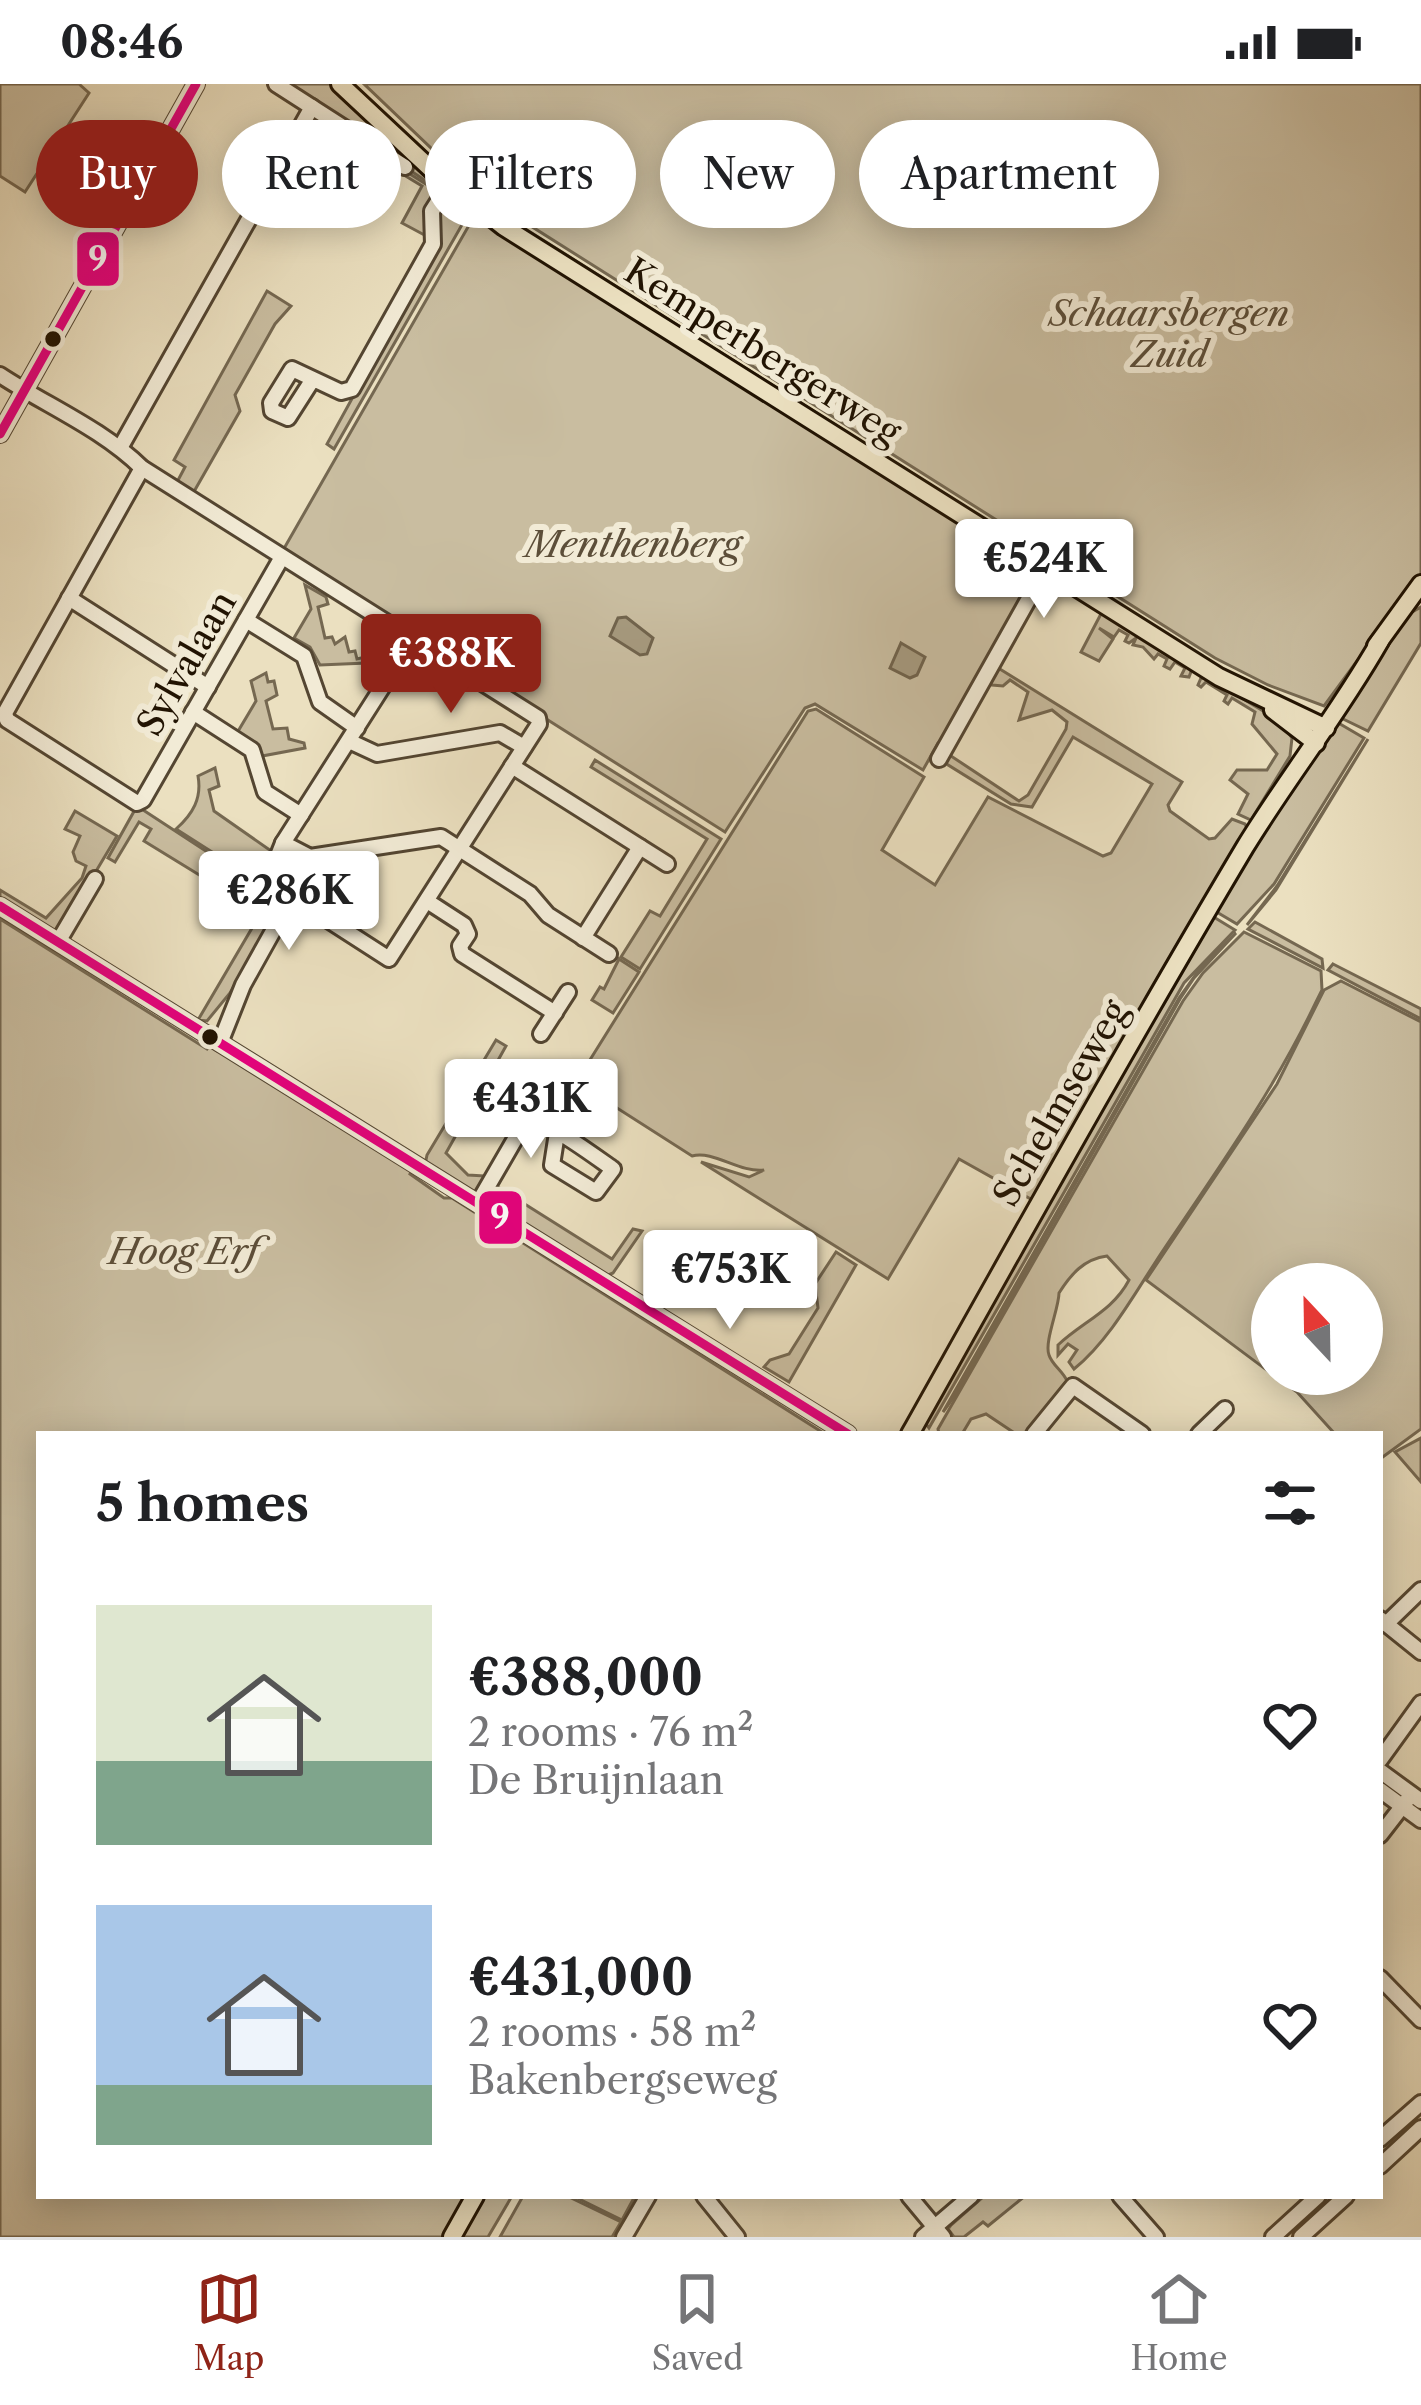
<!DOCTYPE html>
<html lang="en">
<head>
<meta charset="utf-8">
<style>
  :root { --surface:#fff; --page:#f2f2f2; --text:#202124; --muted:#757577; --line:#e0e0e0; --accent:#8f2418 }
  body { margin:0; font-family:"Libre Caslon Text",serif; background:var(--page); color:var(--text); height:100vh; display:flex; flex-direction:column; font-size:45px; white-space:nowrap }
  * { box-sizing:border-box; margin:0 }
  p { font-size:39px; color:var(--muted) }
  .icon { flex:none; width:66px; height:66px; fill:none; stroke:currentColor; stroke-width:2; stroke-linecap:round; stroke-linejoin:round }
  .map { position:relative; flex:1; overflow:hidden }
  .details { position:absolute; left:36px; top:1347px; width:1347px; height:768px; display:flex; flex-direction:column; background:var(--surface); border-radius:0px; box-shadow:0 6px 30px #0003 }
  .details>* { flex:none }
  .hud { position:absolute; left:36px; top:36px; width:1350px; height:108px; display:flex; gap:24px }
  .needle { width:78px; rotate:338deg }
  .fabs { position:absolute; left:1251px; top:1179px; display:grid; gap:24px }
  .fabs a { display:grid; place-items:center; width:132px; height:132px; border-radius:50%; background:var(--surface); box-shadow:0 6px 30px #0003; font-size:60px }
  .price { position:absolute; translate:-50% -102px; padding:0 27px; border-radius:12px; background:#fff; color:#222; font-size:39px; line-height:78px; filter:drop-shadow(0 3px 6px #0008) }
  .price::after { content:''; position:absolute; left:50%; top:72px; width:36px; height:27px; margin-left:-18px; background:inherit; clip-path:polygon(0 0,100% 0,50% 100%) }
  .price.active { background:var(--accent); color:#fff }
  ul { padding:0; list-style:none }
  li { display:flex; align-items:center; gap:36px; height:300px; padding:0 60px }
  li span { display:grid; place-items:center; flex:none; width:336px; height:240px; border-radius:0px; color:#555 }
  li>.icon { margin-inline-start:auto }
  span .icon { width:144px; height:144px; fill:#fffc; stroke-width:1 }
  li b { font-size:51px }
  h2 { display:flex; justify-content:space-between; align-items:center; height:144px; padding:0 60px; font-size:51px }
  .tag { padding:0 42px; border-radius:54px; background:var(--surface); box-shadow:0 6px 30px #0003; font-size:42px; line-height:108px }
  .tag.active { background:var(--accent); color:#fff }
  .status { display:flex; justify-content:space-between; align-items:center; height:84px; padding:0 60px; background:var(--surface); direction:ltr }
  .status svg { height:33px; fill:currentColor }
  .tab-bar { display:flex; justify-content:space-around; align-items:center; height:168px; border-top:3px solid var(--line); background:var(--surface); font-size:33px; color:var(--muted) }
  .tab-bar a { display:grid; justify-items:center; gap:6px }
  .tab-bar .active { color:var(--accent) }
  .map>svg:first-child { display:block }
</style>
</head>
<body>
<div class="status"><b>08:46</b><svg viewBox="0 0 49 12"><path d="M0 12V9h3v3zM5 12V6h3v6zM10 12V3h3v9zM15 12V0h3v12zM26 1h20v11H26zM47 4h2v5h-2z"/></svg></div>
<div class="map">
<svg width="1421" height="2153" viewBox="0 0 1421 2153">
  <rect width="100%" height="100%" fill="#ebe0c0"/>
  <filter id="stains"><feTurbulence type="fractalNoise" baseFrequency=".00167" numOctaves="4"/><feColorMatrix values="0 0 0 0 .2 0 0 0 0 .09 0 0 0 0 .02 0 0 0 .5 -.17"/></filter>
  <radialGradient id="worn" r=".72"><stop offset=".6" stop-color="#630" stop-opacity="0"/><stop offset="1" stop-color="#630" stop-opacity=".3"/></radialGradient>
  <g fill="#c9bda0" stroke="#756851" stroke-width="3">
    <polygon points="0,0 79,0 89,9 25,108 0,92"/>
    <polygon points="283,0 333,0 441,102 439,106"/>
    <polygon points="364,0 1421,0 1421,490 1324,622 1268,601 1215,574 507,127 452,84"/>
    <polygon points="402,85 437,107 430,154 402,139 422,102 399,88"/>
    <polygon points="456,94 527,146 1051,477 549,166 454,98"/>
    <polygon points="451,110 471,125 334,365 327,360 436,162 434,134"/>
    <polygon points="476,129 1037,488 944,657 938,659 923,686 815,620 805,624 725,748 282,468"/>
    <polygon points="267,207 291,222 275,240 235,311 240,327 192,411 176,400 185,383 174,376"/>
    <polygon points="305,501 326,513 328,520 318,523 325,554 332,553 335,560 345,553 349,568 355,567 357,575 365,573 366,579 320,581 310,563 294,554 311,525"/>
    <polygon points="1421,523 1421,559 1368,647 1339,633 1405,532"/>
    <polygon points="1103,526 1192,585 1189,593 1181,592 1185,584 1175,578 1170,585 1164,582 1167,575 1158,570 1154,575 1143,563 1133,561 1136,554 1129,559 1125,557 1128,551 1119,546 1114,553 1099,544 1113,555 1099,577 1081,568"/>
    <path d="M995,582L1182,698L1168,721L1170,727L1209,755L1215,754L1232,735L1245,740L1248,746L1036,1118L959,1075L888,1195L701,1078L749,1093L764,1086C739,1089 714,1066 692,1072L581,1001L578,995L808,627L816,625L924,693L882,766L935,801L988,713L1103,772L1111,769L1152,700L1073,653L1032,723L1011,720L945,679L948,670L1019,717L1028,711L1066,645L1067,638L1052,626L1019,636L1028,608L1010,596L1003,602L992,601L987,596Z"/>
    <polygon points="266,589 268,598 274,597 277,611 266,617 273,645 287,644 289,655 304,659 305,664 262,672 252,658 237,649 256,617 251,597"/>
    <polygon points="1201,594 1210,595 1280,637 1292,654 1290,672 1251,736 1238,730 1248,710 1230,696 1237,686 1267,686 1277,670 1252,640 1255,628 1232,614 1228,620 1224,617 1227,611 1206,598 1201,603 1198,601"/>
    <polygon points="1335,637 1364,654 1274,800 1237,840 1215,827 1216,822"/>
    <polygon points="1368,655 1276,806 1247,841 1277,802"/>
    <polygon points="595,676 721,755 640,885 621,873 650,827 660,832 707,755 591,683"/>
    <path d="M215,684L219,702L209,706L214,727L274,769L272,800L264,801L176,745C193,730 202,714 198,692Z"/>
    <polygon points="137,722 241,790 236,796 208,782 201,792 144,757 151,745 139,738 115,778 108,774"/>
    <polygon points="75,727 117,752 58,851 0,817 0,806 46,834 82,794 86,782 76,777 73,768 80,752 65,745"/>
    <polygon points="275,805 282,818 230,909 207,937 198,936"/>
    <polygon points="0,827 191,947 196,953 0,833"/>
    <polygon points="1212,832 1235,846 1184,899 929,1344 924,1337"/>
    <polygon points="0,835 207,965 211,959 412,1086 410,1090 444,1114 452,1114 825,1350 39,1350 39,2112 470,2112 446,2153 0,2153"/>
    <polygon points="1255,838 1322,875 1323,884 1248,845"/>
    <path d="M1244,848L1321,887L1322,906L1316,918C1274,1006 1218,1085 1164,1165C1137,1205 1111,1255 1074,1285L1069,1278L1077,1266L1068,1260L1058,1271V1261C1082,1238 1113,1227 1129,1196L1107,1172C1084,1175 1071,1190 1059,1209C1059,1224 1044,1258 1049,1271C1052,1281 1063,1287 1067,1297L1028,1350H1016L986,1330L971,1335L962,1350H939L938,1345L1183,917L1203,889Z"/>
    <polygon points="1236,849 1194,894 1180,915 956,1310 943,1328 1179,914 1199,886"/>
    <polygon points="619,875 639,888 613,929 592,916 600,903 604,905"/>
    <polygon points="1333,880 1421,925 1421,935 1328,886"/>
    <polygon points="1341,897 1421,938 1421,1345 1380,1375 1380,1350 1335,1350 1297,1308 1272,1290 1362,1290 1362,1200 1272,1200 1272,1290 1146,1196 1277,1000 1324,906"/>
    <polygon points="496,956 506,962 446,1069 468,1091 486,1092 475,1112 425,1081 427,1071"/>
    <polygon points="493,1100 612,1175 633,1145 642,1147 613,1189 606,1192 485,1118"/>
    <polygon points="836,1168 856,1181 789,1298 764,1283 770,1276 789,1270 818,1224 815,1200"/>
    <polygon points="1421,1354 1421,1398 1395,1368"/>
    <polygon points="480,2112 512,2112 488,2153 457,2153"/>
    <polygon points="523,2112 567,2112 621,2138 612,2153 500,2153"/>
    <polygon points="573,2112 635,2112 622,2136"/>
    <polygon points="984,2112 1025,2112 988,2142 983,2138 964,2153 954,2153 948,2145 951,2141"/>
  </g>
  <g fill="#a69a7f" stroke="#71644d" stroke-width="3">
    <polygon points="626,533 653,554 647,570 640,571 610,552 618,534"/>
    <polygon points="901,559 925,573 917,591 910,594 890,584"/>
  </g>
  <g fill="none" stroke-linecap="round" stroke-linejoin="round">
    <defs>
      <g id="minor">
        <polyline points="276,0 405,83"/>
        <path d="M0,291C47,322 101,344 142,384L538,634L539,640L389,875L285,808L275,779L283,759L413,555"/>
        <polyline points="313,295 288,334 272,327 271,319 292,285 341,308 352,305 433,160 432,127 449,100"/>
        <polyline points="0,350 196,0"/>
        <polyline points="120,364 312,23"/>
        <polyline points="142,384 5,629 7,636 137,719 143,716 282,473"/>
        <polyline points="69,514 208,603"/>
        <polyline points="246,536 304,572 320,618 357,644"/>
        <polyline points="193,628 252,666 265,708 301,731"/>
        <polyline points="349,657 377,670 500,649 524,663"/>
        <polyline points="939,675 1046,484"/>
        <polyline points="512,682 667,780"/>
        <polyline points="283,759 310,773 441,753 530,810 548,831 609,870"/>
        <polyline points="427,817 464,841 468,850 460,862 462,870 555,929"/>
        <polyline points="0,822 848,1350"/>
        <polyline points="583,854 640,763"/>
        <polyline points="58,858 95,795"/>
        <polyline points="541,950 568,908"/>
        <polyline points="220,959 243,901 292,813"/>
        <path d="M478,1119L522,1043C525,1041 528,1038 531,1037C545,1035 600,1076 613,1085L596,1108L552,1081L557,1049"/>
        <polyline points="1034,1350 1073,1302 1142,1350"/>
        <polyline points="1199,1350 1225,1325"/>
        <polyline points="1380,1535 1421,1568"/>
        <polyline points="1386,1540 1421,1506"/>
        <polyline points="1380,1676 1421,1619"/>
        <polyline points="1380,1687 1421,1717"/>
        <polyline points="1380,1706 1421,1736"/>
        <polyline points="1380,1751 1411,1711"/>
        <polyline points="1380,1894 1421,1936"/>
        <polyline points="1380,2055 1421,2019"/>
        <polyline points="1380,2082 1421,2044"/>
        <polyline points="704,2112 737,2153"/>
        <polyline points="909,2112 943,2153"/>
        <polyline points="1120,2112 1156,2153"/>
        <polyline points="624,2153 648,2112"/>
        <polyline points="923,2153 971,2112"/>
        <polyline points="1273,2153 1318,2112"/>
        <polyline points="1301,2153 1346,2112"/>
      </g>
      <g id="major">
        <polyline points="340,0 433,87 504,143 1219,593 1326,644"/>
        <polyline points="1376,562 1421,500"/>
        <polyline points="1273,626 1316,659"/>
        <path d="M910,1350C1020,1154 1130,956 1245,763C1288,693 1339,629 1380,557"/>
        <polyline points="452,2153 475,2112"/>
      </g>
    </defs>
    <use href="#minor" stroke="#544632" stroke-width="20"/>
    <use href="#major" stroke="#211302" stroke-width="22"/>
    <use href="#minor" stroke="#f2ebd6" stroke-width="14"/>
    <use href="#major" stroke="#ebe0c0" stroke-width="16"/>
    <defs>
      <g id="bus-1">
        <polyline points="0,350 196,0"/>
        <polyline points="0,822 848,1350"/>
      </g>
    </defs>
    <use href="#bus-1" stroke="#f2ebd6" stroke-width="18"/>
    <use href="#bus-1" stroke="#e5007d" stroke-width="9"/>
  </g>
  <g fill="#211302" stroke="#f2ebd6" stroke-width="4.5">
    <circle cx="53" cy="255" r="10"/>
    <circle cx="210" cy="953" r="10"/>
  </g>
  <g text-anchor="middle" stroke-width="12" stroke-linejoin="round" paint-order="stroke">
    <g font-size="36" font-style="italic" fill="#5c4e39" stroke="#f2ebd6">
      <text x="1169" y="242">Schaarsbergen<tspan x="1169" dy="41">Zuid</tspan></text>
      <text x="633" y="473">Menthenberg</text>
      <text x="183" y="1180">Hoog Erf</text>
    </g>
    <g font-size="36" fill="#211302" stroke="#f2ebd6">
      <text transform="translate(763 267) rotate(32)" y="13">Kemperbergerweg</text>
      <text transform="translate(186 579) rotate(-60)" y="13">Sylvalaan</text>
      <text transform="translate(1060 1019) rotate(-60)" y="13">Schelmseweg</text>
    </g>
  </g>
  <g stroke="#f2ebd6" stroke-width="4.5">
    <rect x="75" y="146" width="46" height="58" rx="12" fill="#e5007d"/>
    <rect x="477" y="1105" width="47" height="57" rx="12" fill="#e5007d"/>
  </g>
  <g font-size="33" text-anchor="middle" font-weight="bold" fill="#fff">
    <text x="98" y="187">9</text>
    <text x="500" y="1145">9</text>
  </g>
  <rect width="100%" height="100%" filter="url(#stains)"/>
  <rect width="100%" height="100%" fill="url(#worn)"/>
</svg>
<div class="fabs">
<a><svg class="needle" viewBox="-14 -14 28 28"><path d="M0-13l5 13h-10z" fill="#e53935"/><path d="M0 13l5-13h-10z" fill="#757577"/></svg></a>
</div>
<b class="price" style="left:1044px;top:537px">€524K</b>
<b class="price active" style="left:451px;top:632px">€388K</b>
<b class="price" style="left:289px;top:869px">€286K</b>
<b class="price" style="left:531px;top:1077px">€431K</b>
<b class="price" style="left:730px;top:1248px">€753K</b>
<div class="hud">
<a class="tag active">Buy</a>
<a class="tag">Rent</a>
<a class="tag">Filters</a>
<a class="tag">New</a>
<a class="tag">Apartment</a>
</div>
<section class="details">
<h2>5 homes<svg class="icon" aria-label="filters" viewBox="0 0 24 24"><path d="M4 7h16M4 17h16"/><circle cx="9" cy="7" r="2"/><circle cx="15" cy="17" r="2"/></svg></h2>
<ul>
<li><span style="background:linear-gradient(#dfe7d0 65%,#7fa58c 0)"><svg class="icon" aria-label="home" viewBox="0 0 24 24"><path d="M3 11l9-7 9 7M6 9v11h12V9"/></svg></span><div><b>€388,000</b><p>2 rooms · 76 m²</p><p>De Bruijnlaan</p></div><svg class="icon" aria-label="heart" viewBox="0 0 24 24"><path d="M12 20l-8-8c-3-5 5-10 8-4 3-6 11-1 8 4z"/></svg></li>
<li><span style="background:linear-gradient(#a9c7e8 75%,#7fa58c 0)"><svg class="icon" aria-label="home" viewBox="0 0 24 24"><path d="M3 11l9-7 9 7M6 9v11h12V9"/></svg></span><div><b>€431,000</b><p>2 rooms · 58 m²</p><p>Bakenbergseweg</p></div><svg class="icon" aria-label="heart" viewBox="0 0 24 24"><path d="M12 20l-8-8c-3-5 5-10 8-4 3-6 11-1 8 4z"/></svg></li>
</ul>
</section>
</div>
<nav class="tab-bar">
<a class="active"><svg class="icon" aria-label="map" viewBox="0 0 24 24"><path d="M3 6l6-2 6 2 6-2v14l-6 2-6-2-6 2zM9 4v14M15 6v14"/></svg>Map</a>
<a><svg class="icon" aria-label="saved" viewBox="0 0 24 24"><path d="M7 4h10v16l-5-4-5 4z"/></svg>Saved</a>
<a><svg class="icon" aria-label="home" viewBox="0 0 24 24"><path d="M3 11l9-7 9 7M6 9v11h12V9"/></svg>Home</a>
</nav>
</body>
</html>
